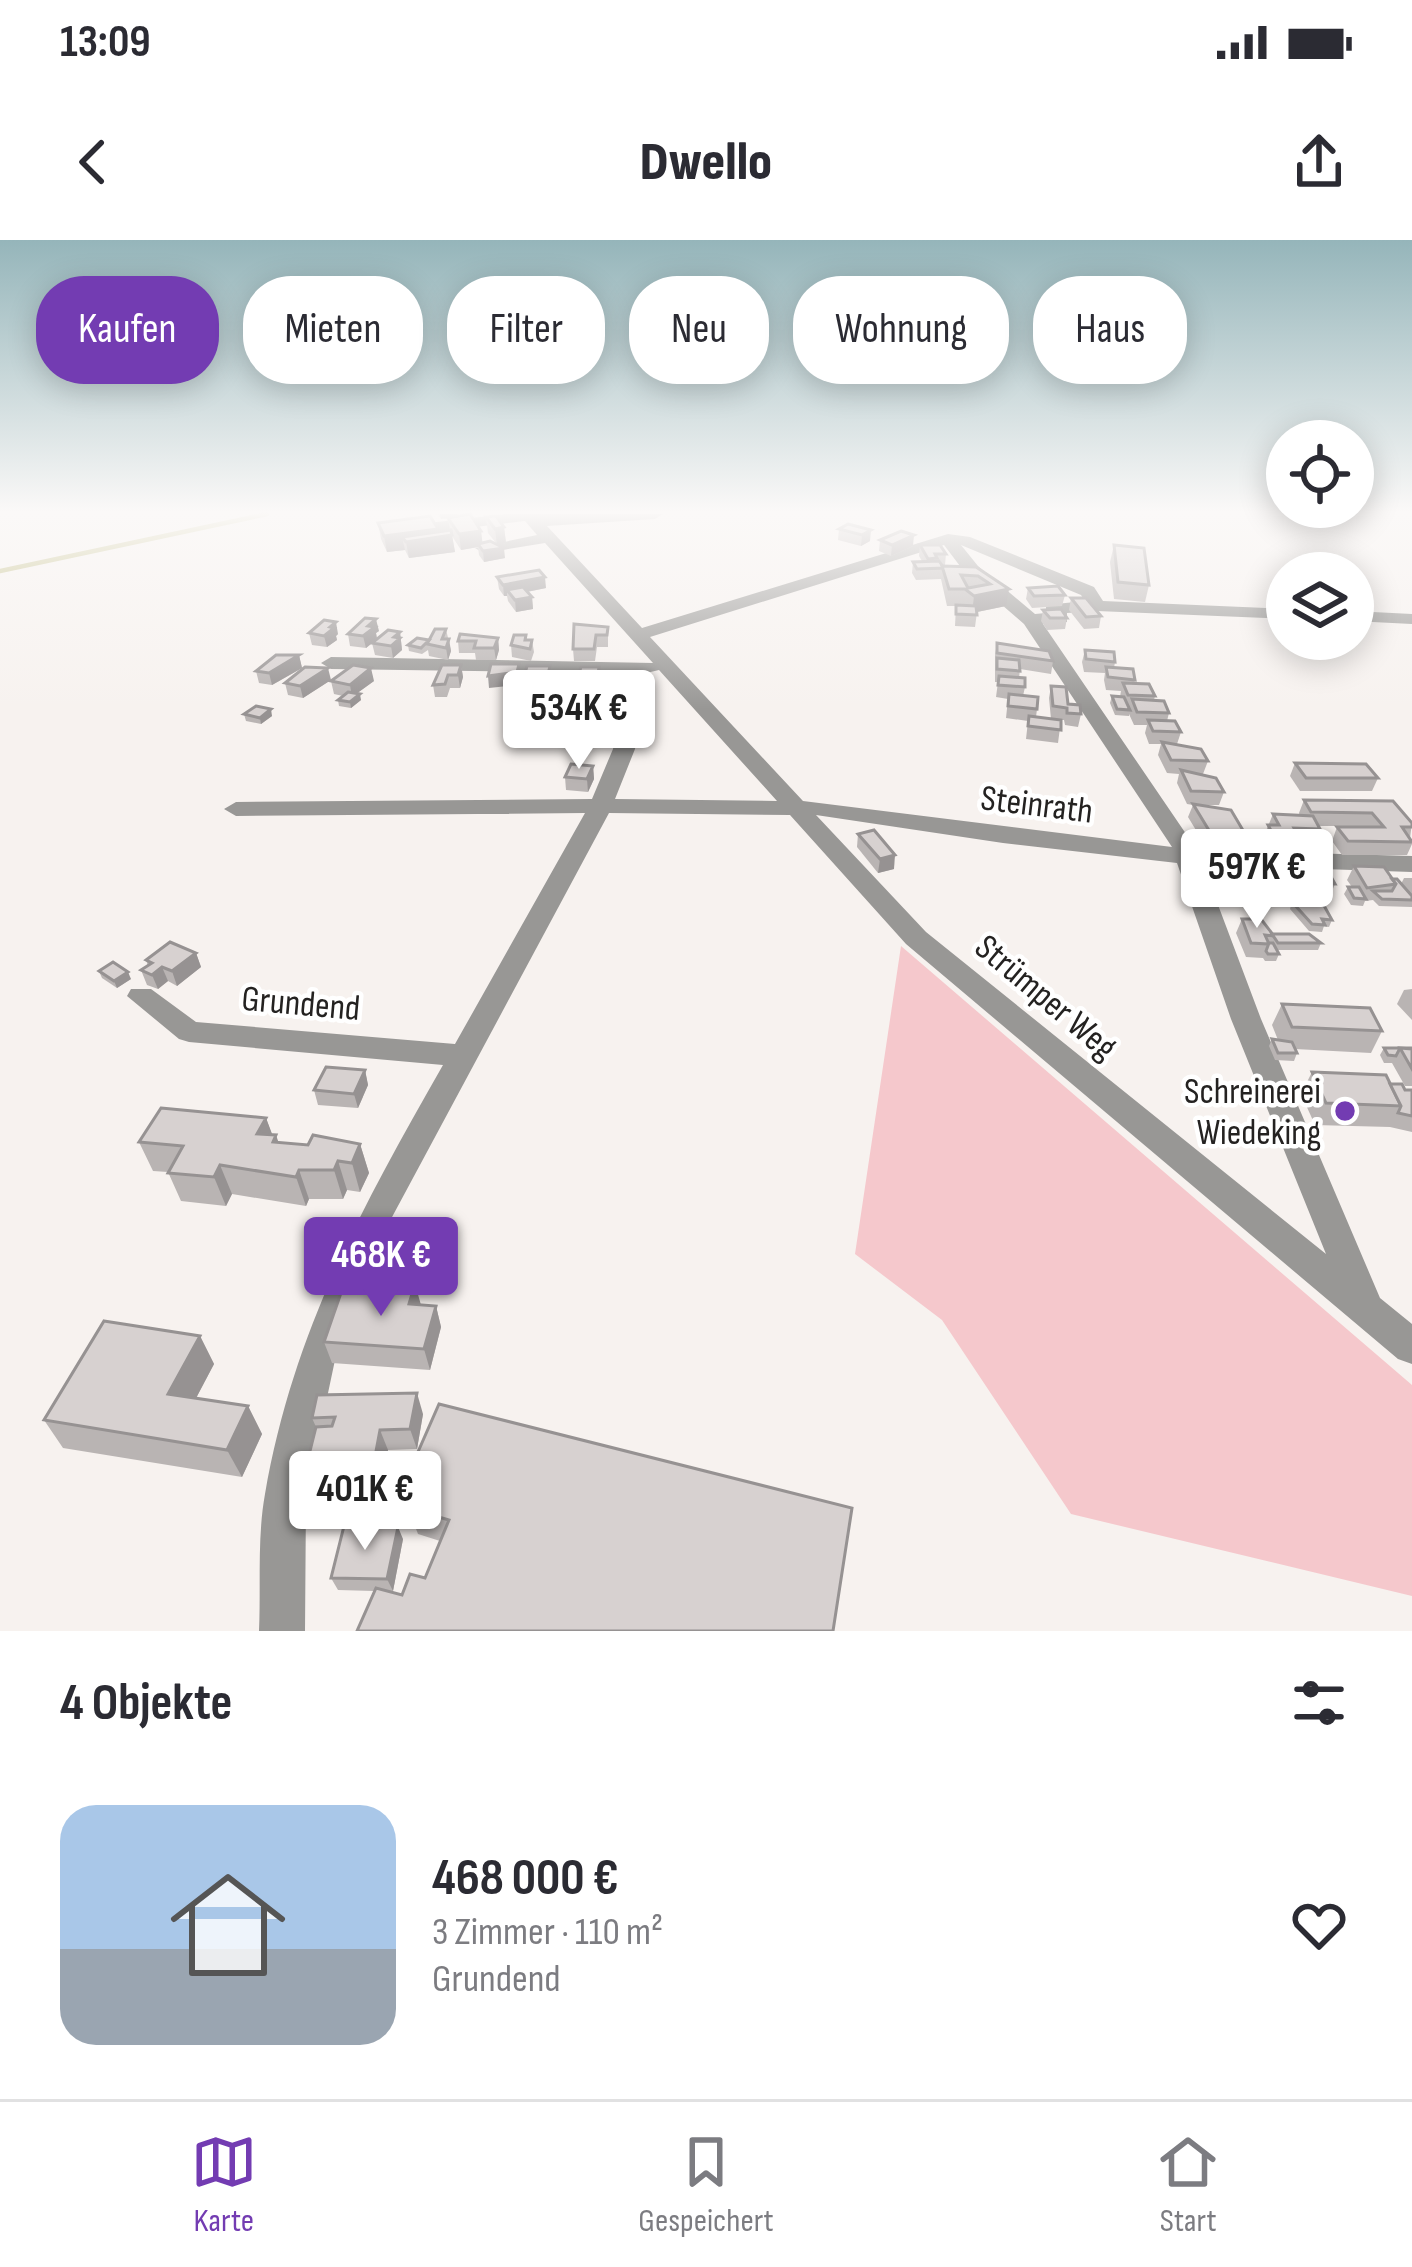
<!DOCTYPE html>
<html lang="de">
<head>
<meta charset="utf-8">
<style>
  :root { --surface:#fff; --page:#f7f7f7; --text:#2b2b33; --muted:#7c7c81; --line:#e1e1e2; --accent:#733cb2 }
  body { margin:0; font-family:"Sofia Sans Condensed",sans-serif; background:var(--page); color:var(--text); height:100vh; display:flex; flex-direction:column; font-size:45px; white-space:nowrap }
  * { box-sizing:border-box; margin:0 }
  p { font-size:39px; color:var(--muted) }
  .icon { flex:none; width:66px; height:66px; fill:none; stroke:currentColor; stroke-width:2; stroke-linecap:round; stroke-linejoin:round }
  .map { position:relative; height:1391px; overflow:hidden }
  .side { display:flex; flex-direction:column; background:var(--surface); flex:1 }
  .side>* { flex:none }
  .hud { position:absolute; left:36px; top:36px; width:1341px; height:108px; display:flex; gap:24px }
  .controls { position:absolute; left:1266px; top:180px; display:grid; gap:24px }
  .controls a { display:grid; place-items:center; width:108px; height:108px; border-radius:50%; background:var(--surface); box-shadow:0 6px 30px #0003; font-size:60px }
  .price { position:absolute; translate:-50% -102px; padding:0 27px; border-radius:12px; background:#fff; color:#222; font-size:39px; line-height:78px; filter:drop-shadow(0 3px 6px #0008) }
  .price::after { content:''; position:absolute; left:50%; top:72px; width:36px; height:27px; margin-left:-18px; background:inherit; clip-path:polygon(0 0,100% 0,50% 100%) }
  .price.on { background:var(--accent); color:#fff }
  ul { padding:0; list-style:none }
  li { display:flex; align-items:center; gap:36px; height:300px; padding:0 60px }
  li+li { border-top:3px solid var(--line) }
  li span { display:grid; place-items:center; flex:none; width:336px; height:240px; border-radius:36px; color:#555 }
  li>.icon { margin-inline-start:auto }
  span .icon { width:144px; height:144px; fill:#fffc; stroke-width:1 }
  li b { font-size:51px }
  h2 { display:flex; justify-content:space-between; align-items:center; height:144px; padding:0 60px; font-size:51px }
  .tag { padding:0 42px; border-radius:48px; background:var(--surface); box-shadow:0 6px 30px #0003; font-size:42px; line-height:108px }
  .tag.on { background:var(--accent); color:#fff }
  .status { display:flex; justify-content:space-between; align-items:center; height:84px; padding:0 60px; background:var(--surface); direction:ltr }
  .status svg { height:33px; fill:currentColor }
  header { display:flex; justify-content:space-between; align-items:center; height:156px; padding:0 60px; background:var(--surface); font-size:54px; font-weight:800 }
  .dock { display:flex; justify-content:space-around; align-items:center; height:168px; border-top:3px solid var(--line); background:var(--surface); font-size:33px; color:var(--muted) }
  .dock a { display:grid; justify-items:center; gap:6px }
  .dock .on { color:var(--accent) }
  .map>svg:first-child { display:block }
</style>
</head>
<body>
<div class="status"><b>13:09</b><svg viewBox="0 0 49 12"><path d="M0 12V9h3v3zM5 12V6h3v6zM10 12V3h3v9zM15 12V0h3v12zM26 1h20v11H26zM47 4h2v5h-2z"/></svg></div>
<header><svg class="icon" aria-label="back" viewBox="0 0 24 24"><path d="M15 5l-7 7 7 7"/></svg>Dwello<svg class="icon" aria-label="share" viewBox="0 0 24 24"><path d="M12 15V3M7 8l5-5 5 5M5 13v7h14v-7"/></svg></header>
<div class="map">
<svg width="1412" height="1391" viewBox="0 0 1412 1391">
  <rect width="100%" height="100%" fill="#f7f2ef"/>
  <polygon fill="#f5c8cc" points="901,706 1412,1145 1412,1356 1071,1274 942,1080 855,1014"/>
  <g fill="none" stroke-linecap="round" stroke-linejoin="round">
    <polyline stroke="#bab676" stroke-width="4.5" points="0,331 267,274"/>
    <g fill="#989795" fill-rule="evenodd">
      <path d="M505,274H663L655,279L547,286L642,388L948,294L970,297L1094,347L1103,361L1287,369V379L1097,371L1067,373V382L1043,384L1197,610L1412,616V632L1203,625L1261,779L1380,1058L1412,1084V1124L1398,1119L906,704L790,575L609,573L384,992L335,1120L306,1257L305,1391H259C261,1346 257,1298 265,1254C293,1092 363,965 443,825L189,802L179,799L127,756L131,749H151L196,782L455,804L585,573L236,576L224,569L236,562L592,559L613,509L622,433L331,429L321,423L331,417L653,423L545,303L483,313L475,308L537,295L525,281L402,296L394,291L402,286ZM944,305L966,334L1024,384L1172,607L803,561L650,397ZM961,305L1081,355L1085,361L1046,365V373L1035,374L978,326ZM659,430L777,561L615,559L635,509L642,434ZM816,575L1003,603L1177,623L1231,779L1326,1014L926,692Z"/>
      <polygon points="1353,371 1412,374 1412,384 1353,381"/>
    </g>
  </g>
  <g fill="#b9b4b3">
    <polygon points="438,274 457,274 481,291 482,303 496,303 488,293 486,277 504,287 506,303 498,304 505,318 484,322 479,315 478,307 461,310 452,296 455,312 409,318 405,310 387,312 381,299 378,283 438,289 438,292 450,290 448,278 441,279"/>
    <polygon points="848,284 870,301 861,306 838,300 839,289"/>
    <polygon points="880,300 913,306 891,316 879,311"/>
    <polygon points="920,305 946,314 945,325 976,327 1006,366 977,372 975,387 955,386 956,366 947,366 941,339 916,340 912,333 913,322 922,321 919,316"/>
    <polygon points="1114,305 1149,345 1145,362 1114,359 1110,322"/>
    <polygon points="497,337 546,348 527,352 532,357 533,369 516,372 508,361 507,356 504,356 499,349"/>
    <polygon points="1028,348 1065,355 1062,366 1032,368 1026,359"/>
    <polygon points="1071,358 1101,376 1099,388 1084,389 1069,370"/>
    <polygon points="1043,370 1067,378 1065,389 1047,390 1041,381"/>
    <polygon points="608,387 608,407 597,407 595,421 574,421 573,409"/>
    <polygon points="446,389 451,411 448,420 429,416 428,410 422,414 409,411 408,405 429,400"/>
    <polygon points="379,391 376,393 377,399 366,408 350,406 348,394"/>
    <polygon points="400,392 402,410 393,418 375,415 372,403"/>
    <polygon points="309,393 338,394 336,396 337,400 327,407 312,405"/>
    <polygon points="498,398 499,410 496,420 476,420 475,413 459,413 458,401"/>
    <polygon points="527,400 532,400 534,412 531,421 512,417 511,405"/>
    <polygon points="997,403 1053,421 1051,434 1020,429 1019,438 1025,447 1023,456 1037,469 1036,477 1051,479 1049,458 1051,446 1068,464 1081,474 1078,487 1065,485 1064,480 1061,480 1058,503 1026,499 1028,481 1006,478 1008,459 996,457 998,442 995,442 995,415"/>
    <polygon points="1085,410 1115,422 1114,428 1135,440 1134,444 1155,456 1154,460 1169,473 1167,481 1181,492 1177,504 1208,521 1203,534 1199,534 1224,552 1219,565 1198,565 1244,592 1239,606 1205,605 1188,577 1193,565 1187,564 1177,543 1179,534 1167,533 1158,515 1161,504 1149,504 1145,493 1147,485 1134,485 1129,474 1129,476 1115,475 1110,463 1112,456 1120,457 1121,451 1106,450 1104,440 1105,433 1084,432 1082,422"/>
    <polygon points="299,415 302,428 272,445 259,443 256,431"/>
    <polygon points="461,425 463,437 460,448 450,448 447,457 435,457 433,445"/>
    <polygon points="550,426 551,438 547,454 525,454 523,442"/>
    <polygon points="599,427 600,439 596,461 575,461 574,448"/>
    <polygon points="331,440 303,458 288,455 285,443"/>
    <polygon points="331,441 374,441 357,453 361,460 351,468 339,466 338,460 343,456 334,454"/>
    <polygon points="244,474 272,476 261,484 246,481"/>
    <polygon points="1295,523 1378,538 1372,551 1300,551 1290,536"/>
    <polygon points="593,526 594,539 588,552 566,550 565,537"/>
    <polygon points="1304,560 1393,561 1412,583 1410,598 1412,604 1407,615 1342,615 1332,601 1337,587 1367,586 1318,586 1320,589 1315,603 1299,602 1295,613 1270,612 1263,598 1273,574 1300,576 1299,573"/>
    <polygon points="858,594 894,629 878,633 857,607"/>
    <polygon points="1248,622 1278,631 1294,649 1291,656 1266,660 1264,653 1255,653 1252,661 1221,659 1214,642 1219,628 1244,639 1243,636"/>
    <polygon points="1299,625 1335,644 1329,658 1302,656 1293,639"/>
    <polygon points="1354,626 1401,644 1404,638 1412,638 1412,667 1379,666 1373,660 1365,661 1363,666 1351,665 1344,654 1348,647 1352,647 1347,640"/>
    <polygon points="1292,662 1332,680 1329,687 1324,686 1322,692 1309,691 1290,669"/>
    <polygon points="1242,679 1272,694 1321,703 1318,710 1277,710 1279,714 1276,721 1265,721 1263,718 1246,717 1236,693"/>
    <polygon points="196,713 201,727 177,746 168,741 158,749 147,745 141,730 148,726 146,720"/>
    <polygon points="99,731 131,739 117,748 102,738"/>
    <polygon points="1412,749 1412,780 1397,764 1404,750"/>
    <polygon points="1282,764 1382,791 1371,813 1295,809 1297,813 1294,821 1275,820 1269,806 1272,799 1278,800 1272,785"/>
    <polygon points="1384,808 1412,808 1412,846 1405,846 1392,823 1384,823 1380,815"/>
    <polygon points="365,830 368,845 358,868 318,865 314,850"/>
    <polygon points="1312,832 1390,844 1405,850 1412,850 1412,892 1390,887 1315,885 1301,854"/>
    <polygon points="266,878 272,895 278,902 308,905 360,904 369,933 360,952 347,950 343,959 309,959 306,966 232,954 226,966 181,961 168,932 153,931 139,902"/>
    <polygon points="386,1053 421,1065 436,1066 441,1087 430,1130 332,1123 324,1102"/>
    <polygon points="200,1096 214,1124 196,1158 248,1166 262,1194 242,1237 63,1208 44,1180"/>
    <polygon points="439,1164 833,1391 357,1391 374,1351 338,1350 331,1338 403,1299 393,1351 387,1351 402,1355 425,1338 440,1301 418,1294 408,1268 414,1256 407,1237"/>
    <polygon points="423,1174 417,1209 388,1210 379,1258 313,1259 303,1239 316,1187 312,1178"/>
  </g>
  <g fill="#969292">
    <polygon points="440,274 457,274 458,277 441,279"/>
    <polygon points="601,274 641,274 601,279"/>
    <polygon points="504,287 506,303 497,305 495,289"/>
    <polygon points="438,289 439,297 452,295 455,312 409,318 406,302 402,297 405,310 387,312 384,296"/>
    <polygon points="871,290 870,301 861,306 862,295"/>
    <polygon points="481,291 483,307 478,304 478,307 461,310 459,294"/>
    <polygon points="914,295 913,306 891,316 892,305"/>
    <polygon points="504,308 505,318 484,322 483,311"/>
    <polygon points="545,337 546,348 511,355 507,350 507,356 504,356 503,345"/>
    <polygon points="1009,349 1006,366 972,373 974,356"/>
    <polygon points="532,357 533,369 516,372 515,360"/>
    <polygon points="376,379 379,391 376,393 377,399 366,408 363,396 368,386"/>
    <polygon points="336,382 338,394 336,396 337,400 327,407 324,396 330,387"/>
    <polygon points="400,392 402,410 393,418 391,406 394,397"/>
    <polygon points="498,398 499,410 496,420 494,408"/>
    <polygon points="449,399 451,411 448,420 446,408"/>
    <polygon points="299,415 302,428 272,445 269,433"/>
    <polygon points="519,424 520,437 518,445 489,448 488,436"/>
    <polygon points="461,425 463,437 460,448 458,435"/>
    <polygon points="550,426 551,438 547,454 546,442"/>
    <polygon points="328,428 331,440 303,458 300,446"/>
    <polygon points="371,428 374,441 352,457 350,445"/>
    <polygon points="360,454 361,460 351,468 350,462"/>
    <polygon points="271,469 272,476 261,484 260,478"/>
    <polygon points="593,526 594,539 588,552 587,539"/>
    <polygon points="895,615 894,629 878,633 880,619"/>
    <polygon points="1294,649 1291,656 1266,660 1269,653"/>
    <polygon points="196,713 201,727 177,746 172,731"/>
    <polygon points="162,727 168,741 158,749 152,735"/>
    <polygon points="128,732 131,739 117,748 114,741"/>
    <polygon points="365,830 368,845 358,868 354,854"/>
    <polygon points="266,878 274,899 276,895 286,924 257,894"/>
    <polygon points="360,904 369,933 360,952 352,923"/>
    <polygon points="338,921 347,950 343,959 334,930"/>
    <polygon points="220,925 232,954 226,966 214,937"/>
    <polygon points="299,930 309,959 306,966 296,937"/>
    <polygon points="415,1044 421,1065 409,1064"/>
    <polygon points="436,1066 441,1087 430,1130 424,1109"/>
    <polygon points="200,1096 214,1124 184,1181 168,1154"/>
    <polygon points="417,1153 423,1174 417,1209 410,1189"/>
    <polygon points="248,1166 262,1194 242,1237 227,1210"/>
    <polygon points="380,1190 388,1210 379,1258 371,1238"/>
    <polygon points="398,1287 403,1299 393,1351 387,1339"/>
  </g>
  <g fill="#d7d1d0" stroke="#969292" stroke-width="3" fill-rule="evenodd">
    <polygon points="470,274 481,291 459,294 448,278"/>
    <polygon points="430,276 438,289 384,296 378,283"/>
    <polygon points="496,276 504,287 495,289 486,277"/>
    <polygon points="848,284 871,290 862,295 839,289"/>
    <polygon points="451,290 452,295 406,302 402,297"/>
    <polygon points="901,291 914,295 892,305 880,300"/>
    <polygon points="490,301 504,308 483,311 478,304"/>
    <polygon points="920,305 940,305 946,314 935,314 937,318 928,319"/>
    <polygon points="1114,305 1144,308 1149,345 1118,342"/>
    <polygon points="939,321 944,328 917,329 913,322"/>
    <path d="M942,326L976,327L1009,349L974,356L965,349H949ZM961,335L978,336L990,344L968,348Z"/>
    <polygon points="539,330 545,337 503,345 497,337"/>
    <polygon points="1058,346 1065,355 1034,356 1028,348"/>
    <polygon points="523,347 532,357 515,360 507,350"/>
    <polygon points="1071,358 1086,358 1101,376 1086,377"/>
    <polygon points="956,365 976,366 977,375 956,374"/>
    <polygon points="1061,369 1067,378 1050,378 1043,370"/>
    <polygon points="365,378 376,379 368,386 375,387 363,396 348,394"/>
    <polygon points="324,380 336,382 330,387 334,388 324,396 309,393"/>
    <polygon points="574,384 608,387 607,395 596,395 594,409 573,409"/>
    <polygon points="435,389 446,389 442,399 449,399 446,408 427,404"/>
    <polygon points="388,390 400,392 394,397 400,398 391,406 372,403"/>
    <polygon points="460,394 498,398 494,408 474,408 476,401 458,401"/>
    <polygon points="514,395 526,395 525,400 532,400 530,409 511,405"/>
    <polygon points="417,398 429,400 421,408 408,405"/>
    <polygon points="997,403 1049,411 1053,421 997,413"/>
    <polygon points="1085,410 1114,412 1115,422 1086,419"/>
    <polygon points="276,415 299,415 269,433 256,431"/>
    <polygon points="997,418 1019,420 1020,431 997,429"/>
    <polygon points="491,424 519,424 517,432 488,436"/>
    <polygon points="353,425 371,428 350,445 331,441"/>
    <polygon points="442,425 461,425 458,435 448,435 445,444 433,445"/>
    <polygon points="527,426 550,426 546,442 523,442"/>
    <polygon points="305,427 328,428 300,446 285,443"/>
    <polygon points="581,427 599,427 596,448 574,448"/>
    <polygon points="1106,427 1133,429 1135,440 1108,437"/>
    <polygon points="999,436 1025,438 1025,447 998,445"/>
    <polygon points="1123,443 1149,444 1155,456 1128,455"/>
    <polygon points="1051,446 1066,447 1068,464 1080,465 1081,474 1067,473 1067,468 1053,466"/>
    <polygon points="348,452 360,454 350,462 338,460"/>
    <polygon points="1009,454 1038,457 1037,469 1008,466"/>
    <polygon points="1112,456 1124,457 1130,470 1117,469"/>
    <polygon points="1132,459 1164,461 1169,473 1137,472"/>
    <polygon points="256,466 271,469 260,478 244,474"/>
    <polygon points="1029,476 1061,480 1061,490 1028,486"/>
    <polygon points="1148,480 1175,481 1181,492 1153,491"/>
    <polygon points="1162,502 1201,509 1208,521 1171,520"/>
    <polygon points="1295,523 1366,524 1378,538 1306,538"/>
    <polygon points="571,524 593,526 587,539 565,537"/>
    <polygon points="1181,530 1216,538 1224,552 1191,551"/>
    <polygon points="1304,560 1393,561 1412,583 1412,587 1402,587 1412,602 1348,601 1337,587 1384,587 1372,573 1311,572"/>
    <polygon points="1193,564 1231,570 1244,592 1210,592"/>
    <polygon points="1273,574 1313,576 1320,589 1294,588 1300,599 1275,598 1268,585 1279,585"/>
    <polygon points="874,590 895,615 880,619 858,594"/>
    <polygon points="1248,622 1274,623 1283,640 1255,639"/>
    <polygon points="1299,625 1325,626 1335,644 1308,643"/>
    <polygon points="1354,626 1384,627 1396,644 1367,648"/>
    <polygon points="1219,628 1237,629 1241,639 1254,639 1257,647 1226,645"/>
    <polygon points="1278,631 1285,632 1294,649 1269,653 1267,646 1280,647 1283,640"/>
    <polygon points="1392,639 1397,639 1412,656 1412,660 1382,659 1373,651 1392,651 1396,644"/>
    <polygon points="1348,647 1359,647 1366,659 1354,658"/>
    <polygon points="1292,662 1322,662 1332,680 1322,679 1325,685 1312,684"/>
    <polygon points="1242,679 1261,679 1274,696 1265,695 1269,704 1251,703"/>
    <polygon points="1272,694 1309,694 1321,703 1278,703"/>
    <polygon points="170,702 196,713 172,731 162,727 152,735 141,730 152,723 146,720"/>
    <polygon points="1269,703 1273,703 1279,714 1268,714 1266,711"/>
    <polygon points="113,722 128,732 114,741 99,731"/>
    <polygon points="1282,764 1370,768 1382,791 1292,787"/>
    <polygon points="1272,799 1292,802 1297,813 1278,813"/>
    <polygon points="1384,808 1412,808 1412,809 1400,808 1396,816 1388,815"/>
    <polygon points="1400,808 1412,809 1412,829"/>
    <polygon points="326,827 365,830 354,854 314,850"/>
    <polygon points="1312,832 1386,835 1401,866 1326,863"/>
    <polygon points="1390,844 1402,844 1405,850 1412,850 1412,876 1398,873 1401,866"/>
    <polygon points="161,868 266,878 257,894 276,895 273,902 308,905 313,895 360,904 352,923 338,921 334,930 299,930 296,937 220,925 214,937 168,933 183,906 139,902"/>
    <polygon points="390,1042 415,1044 409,1064 436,1066 424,1109 324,1102 342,1050 386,1053"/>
    <polygon points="104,1081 200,1096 168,1154 248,1166 227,1210 44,1180"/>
    <polygon points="417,1153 410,1189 380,1190 371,1238 303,1239 316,1187 332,1186 335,1177 312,1178 317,1155"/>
    <polygon points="439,1164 852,1268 833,1391 357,1391 376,1348 402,1355 410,1334 425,1338 449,1280 408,1268 420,1241 407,1237"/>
    <polygon points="344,1286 398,1287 387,1339 331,1338"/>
  </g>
  <linearGradient id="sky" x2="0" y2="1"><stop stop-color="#95b5ba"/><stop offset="0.58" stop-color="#fbf9f8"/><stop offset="1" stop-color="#fbf9f8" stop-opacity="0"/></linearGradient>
  <rect width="1412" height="469" fill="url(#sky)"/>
  <circle fill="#733cb2" stroke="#fff" stroke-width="4.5" cx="1345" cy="871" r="12"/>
  <g text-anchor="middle" stroke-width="9" stroke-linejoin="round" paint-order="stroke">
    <g font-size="36" fill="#242221" stroke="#fff">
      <text transform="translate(1037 563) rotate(7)" y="13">Steinrath</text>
      <text transform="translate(1047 756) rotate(40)" y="13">Strümper Weg</text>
      <text transform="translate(301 762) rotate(5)" y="13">Grundend</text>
    </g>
    <g font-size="36" fill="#242221" stroke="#fff" text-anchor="end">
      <text x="1321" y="863">Schreinerei<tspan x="1321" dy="41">Wiedeking</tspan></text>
    </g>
  </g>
</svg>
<div class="controls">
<a><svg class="icon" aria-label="locate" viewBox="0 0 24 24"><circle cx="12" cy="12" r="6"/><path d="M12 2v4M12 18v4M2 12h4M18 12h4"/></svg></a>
<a><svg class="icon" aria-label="layers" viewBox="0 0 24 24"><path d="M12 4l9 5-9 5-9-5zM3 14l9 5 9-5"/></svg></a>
</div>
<b class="price" style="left:579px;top:532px">534K €</b>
<b class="price" style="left:1257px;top:691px">597K €</b>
<b class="price on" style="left:381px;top:1079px">468K €</b>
<b class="price" style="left:365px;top:1313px">401K €</b>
<div class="hud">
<a class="tag on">Kaufen</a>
<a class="tag">Mieten</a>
<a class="tag">Filter</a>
<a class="tag">Neu</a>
<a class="tag">Wohnung</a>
<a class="tag">Haus</a>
</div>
</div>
<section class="side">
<h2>4 Objekte<svg class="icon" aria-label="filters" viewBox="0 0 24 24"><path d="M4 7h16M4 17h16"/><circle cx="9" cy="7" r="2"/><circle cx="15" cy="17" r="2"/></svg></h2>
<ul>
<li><span style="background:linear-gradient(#a9c7e8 60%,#9aa5b1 0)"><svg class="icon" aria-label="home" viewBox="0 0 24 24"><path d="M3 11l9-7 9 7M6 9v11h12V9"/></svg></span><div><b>468 000 €</b><p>3 Zimmer · 110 m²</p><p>Grundend</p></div><svg class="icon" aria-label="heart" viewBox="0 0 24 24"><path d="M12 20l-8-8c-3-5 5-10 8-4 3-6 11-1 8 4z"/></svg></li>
</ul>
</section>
<nav class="dock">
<a class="on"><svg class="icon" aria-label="map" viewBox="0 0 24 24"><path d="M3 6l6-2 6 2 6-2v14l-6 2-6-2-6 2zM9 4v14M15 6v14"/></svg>Karte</a>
<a><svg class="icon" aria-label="saved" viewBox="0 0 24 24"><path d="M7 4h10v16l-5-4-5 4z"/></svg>Gespeichert</a>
<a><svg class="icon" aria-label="home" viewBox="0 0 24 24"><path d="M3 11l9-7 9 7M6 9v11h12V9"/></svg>Start</a>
</nav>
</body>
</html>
